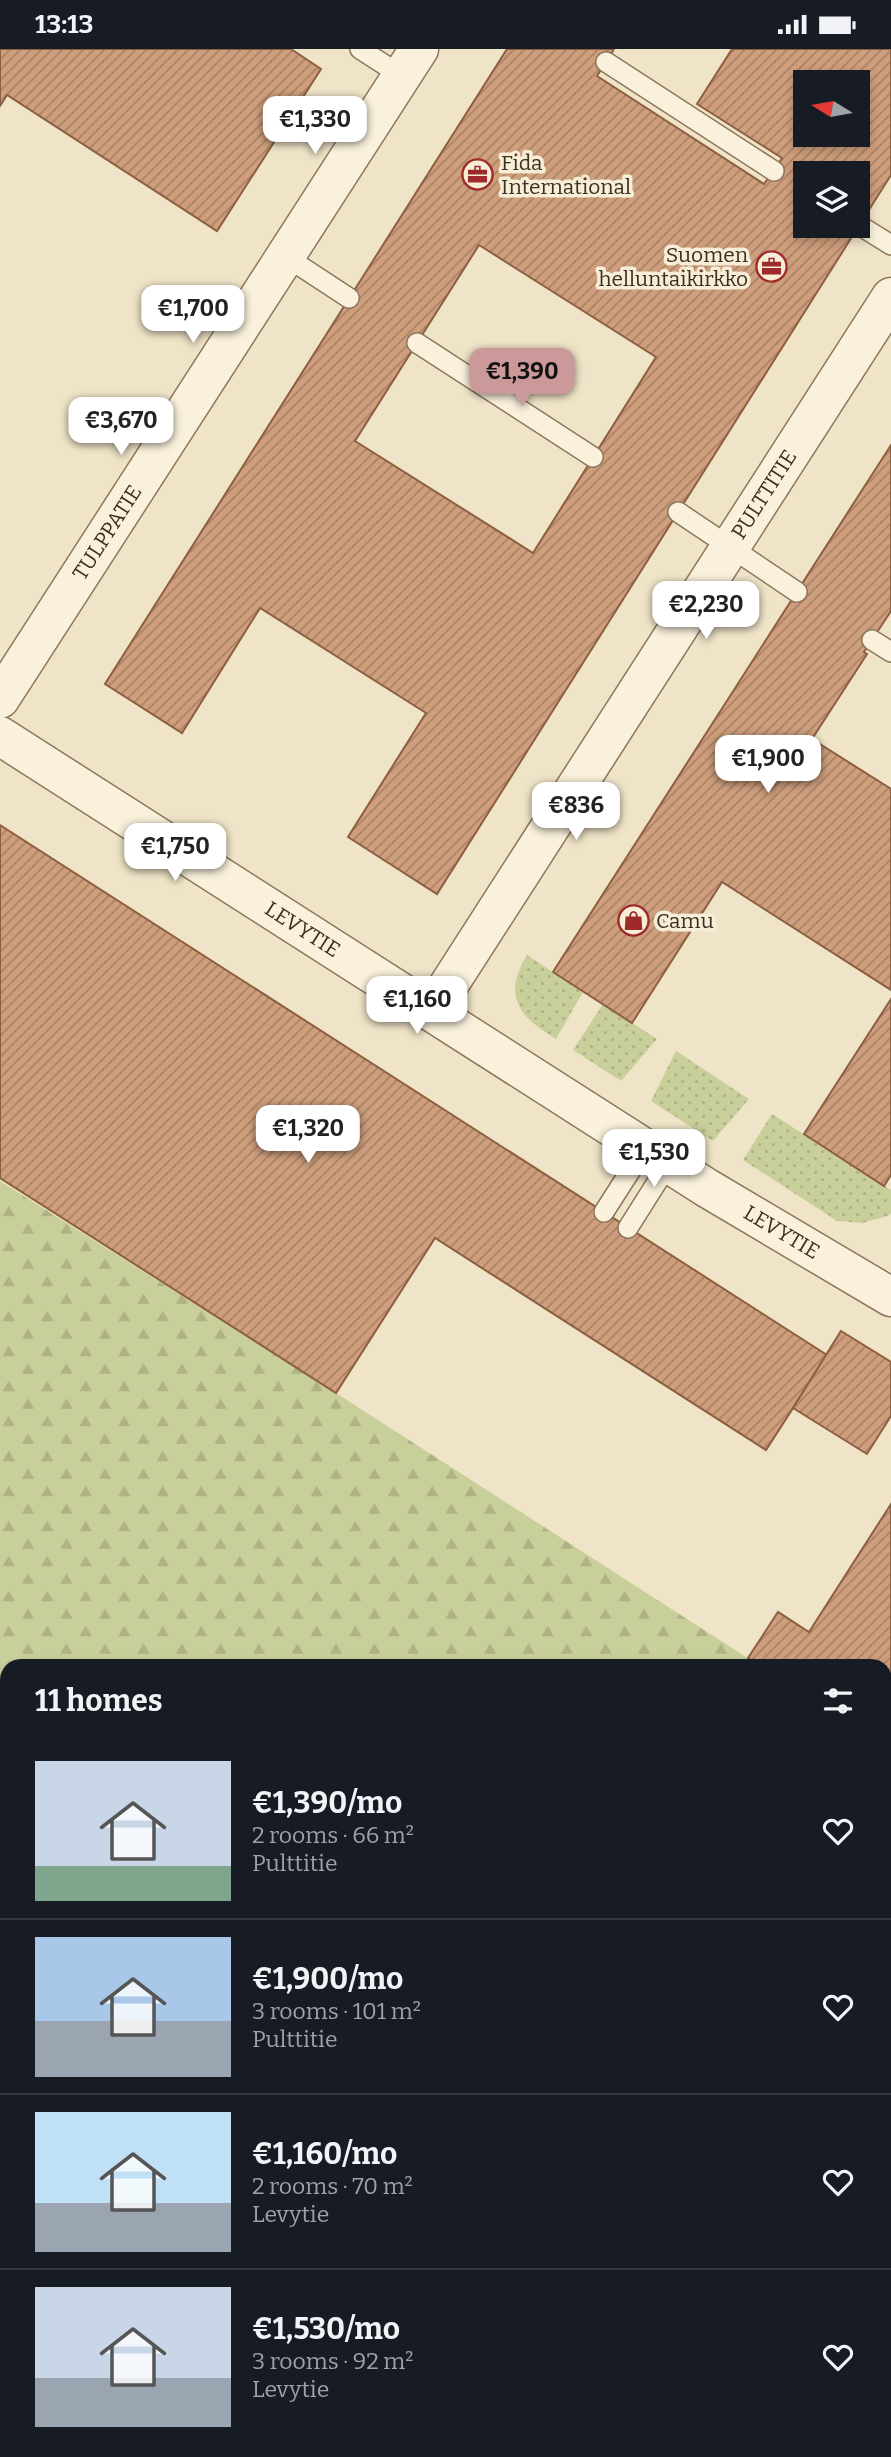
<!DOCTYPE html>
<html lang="en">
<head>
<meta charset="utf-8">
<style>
  :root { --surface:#171b24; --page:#242831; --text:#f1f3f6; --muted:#9ea1a6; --line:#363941; --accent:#cc999b }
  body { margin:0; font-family:Bitter,serif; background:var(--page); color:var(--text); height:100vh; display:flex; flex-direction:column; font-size:26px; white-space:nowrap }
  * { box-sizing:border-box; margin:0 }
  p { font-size:23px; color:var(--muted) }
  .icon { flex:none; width:38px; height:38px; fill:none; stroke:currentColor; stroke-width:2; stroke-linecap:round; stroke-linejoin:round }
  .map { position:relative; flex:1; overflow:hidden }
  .sheet { position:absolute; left:0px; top:1610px; width:892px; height:798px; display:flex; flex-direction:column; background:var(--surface); border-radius:21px 21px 0 0; box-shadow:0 4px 10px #0003 }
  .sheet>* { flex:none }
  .needle { width:46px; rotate:281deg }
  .controls { position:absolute; left:793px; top:21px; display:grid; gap:14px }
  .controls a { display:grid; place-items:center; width:77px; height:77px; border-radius:0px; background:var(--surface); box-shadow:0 4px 10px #0003; font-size:35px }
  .price { position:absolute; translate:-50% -60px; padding:0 16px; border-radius:14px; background:#fff; color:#222; font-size:23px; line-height:46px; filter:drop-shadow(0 2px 4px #0008) }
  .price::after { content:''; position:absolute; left:50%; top:42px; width:21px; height:16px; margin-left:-10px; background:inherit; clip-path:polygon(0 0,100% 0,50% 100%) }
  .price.active { background:var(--accent); color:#111 }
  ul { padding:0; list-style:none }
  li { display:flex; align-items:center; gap:21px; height:175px; padding:0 35px }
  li+li { border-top:2px solid var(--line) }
  li span { display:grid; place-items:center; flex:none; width:196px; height:140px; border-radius:0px; color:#555 }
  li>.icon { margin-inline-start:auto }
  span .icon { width:84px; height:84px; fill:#fffc; stroke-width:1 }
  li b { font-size:30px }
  h2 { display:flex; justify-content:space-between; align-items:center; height:84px; padding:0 35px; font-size:30px }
  .status { display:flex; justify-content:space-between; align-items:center; height:49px; padding:0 35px; background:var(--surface); direction:ltr }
  .status svg { height:19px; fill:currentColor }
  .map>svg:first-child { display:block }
</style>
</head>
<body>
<div class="status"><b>13:13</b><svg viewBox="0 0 49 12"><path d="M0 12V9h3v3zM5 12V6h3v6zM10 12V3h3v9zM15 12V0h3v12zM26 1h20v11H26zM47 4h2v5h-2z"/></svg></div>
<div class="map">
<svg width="891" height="2408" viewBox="0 0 891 2408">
  <defs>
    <pattern id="grass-dots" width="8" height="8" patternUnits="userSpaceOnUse" patternTransform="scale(1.75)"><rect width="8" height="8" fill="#c9cf9b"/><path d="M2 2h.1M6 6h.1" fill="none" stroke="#aeb285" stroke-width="1.8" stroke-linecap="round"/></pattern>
    <pattern id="forest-firs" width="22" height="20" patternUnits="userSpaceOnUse" patternTransform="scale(1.75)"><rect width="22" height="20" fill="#c9cf9b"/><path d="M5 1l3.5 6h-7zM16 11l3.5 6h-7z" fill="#aeb285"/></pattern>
    <pattern id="building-hatch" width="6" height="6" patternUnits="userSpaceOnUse" patternTransform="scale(1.75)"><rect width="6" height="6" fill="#cf9f7d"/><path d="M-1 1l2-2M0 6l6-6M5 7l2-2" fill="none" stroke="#a98266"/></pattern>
  </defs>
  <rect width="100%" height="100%" fill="#f0e4c8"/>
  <g fill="url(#grass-dots)">
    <path d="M527,906L583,943L556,990C519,968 502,947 527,906Z"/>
    <polygon points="603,955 657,990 621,1032 573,1001"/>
    <polygon points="676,1002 749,1050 713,1092 651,1052"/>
    <polygon points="772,1065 891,1141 891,1164 888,1167 862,1174 837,1172 743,1111"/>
    <polygon points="0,2317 7,2323 7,2401 105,2401 114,2408 0,2408"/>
  </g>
  <g fill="url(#forest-firs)">
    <polygon points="0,1132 336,1344 760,1617 7,1617 7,1756 0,1754"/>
    <polygon points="886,1698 891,1702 891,1881 886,1881"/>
    <polygon points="0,1826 7,1827 7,2323 0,2317"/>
    <polygon points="886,1960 891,1960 891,2305 886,2308"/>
    <polygon points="105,2401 805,2401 807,2408 114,2408"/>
  </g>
  <polygon fill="#c9cf9b" points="891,2305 891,2408 807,2408 805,2401 886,2401 886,2308"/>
  <g fill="url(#building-hatch)" stroke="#8d5f41" stroke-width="2" fill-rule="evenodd">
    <polygon points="0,0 291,0 321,20 217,182 7,46 0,57"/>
    <path d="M507,0H614L597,27L764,135L782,109L697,55L732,0H891V126L437,845L348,788L426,664L260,559L182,684L105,635ZM805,33H858V86H805ZM805,124H858V177H805ZM479,196L656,308L533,504L355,392Z"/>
    <polygon points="891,396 891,562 864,603 867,605 812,690 891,740 891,941 722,833 632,974 553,923"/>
    <polygon points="0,776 827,1306 766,1401 435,1189 336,1344 0,1129"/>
    <polygon points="891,950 891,1126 884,1137 804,1085"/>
    <polygon points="841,1282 891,1313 891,1367 867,1405 793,1359"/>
    <polygon points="891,1455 891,1702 886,1698 886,1617 760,1617 748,1609 778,1563 809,1583"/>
  </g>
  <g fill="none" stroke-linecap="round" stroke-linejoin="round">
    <defs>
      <g id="lane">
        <polyline points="360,0 402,27"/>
        <polyline points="606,13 774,122"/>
        <polyline points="859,176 891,196"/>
        <polyline points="285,207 349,249"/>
        <polyline points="417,294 593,408"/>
        <polyline points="678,463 797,543"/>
        <polyline points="872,591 891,603"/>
        <polyline points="604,1163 645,1099"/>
        <polyline points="628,1179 669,1114"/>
      </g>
      <g id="street">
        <path id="s1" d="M0,650L419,0"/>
        <path id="s2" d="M0,687L707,1139L891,1248"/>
        <path id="s3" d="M432,962L891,248"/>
      </g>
      <g id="primary">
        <polyline points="0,1793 7,1794"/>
        <polyline points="886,1925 891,1925"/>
      </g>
    </defs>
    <use href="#lane" stroke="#8d765c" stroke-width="22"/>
    <use href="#street" stroke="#8d765c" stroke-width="41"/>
    <use href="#primary" stroke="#5b4430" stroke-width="41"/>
    <use href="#lane" stroke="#faf1dc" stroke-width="19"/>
    <use href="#street" stroke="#faf1dc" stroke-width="38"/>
    <use href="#primary" stroke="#f3d9a0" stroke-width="38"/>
  </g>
  <defs>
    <symbol id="office-ring" viewBox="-11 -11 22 22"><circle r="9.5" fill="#f7eed8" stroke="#9e2a2b" stroke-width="1.5"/><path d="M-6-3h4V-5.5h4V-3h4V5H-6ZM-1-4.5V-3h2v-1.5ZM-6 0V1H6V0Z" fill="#9e2a2b"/></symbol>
    <symbol id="shop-ring" viewBox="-11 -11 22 22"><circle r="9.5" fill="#f7eed8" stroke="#9e2a2b" stroke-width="1.5"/><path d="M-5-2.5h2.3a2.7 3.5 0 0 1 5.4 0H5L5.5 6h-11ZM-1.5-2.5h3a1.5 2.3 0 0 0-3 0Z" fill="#9e2a2b"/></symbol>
  </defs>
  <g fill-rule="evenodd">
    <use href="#office-ring" x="460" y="108" width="35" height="35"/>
    <use href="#office-ring" x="754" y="200" width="35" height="35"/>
    <use href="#shop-ring" x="616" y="854" width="35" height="35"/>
  </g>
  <g text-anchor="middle" stroke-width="7" stroke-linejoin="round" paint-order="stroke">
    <g font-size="21" fill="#3d2e20" stroke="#f7eed8" text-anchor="start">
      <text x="501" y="121">Fida<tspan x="501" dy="24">International</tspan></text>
      <text x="748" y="213" text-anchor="end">Suomen<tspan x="748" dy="24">helluntaikirkko</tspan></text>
      <text x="656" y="879">Camu</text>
    </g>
    <g font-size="21" fill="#3d2e20" stroke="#f7eed8">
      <text dy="7" stroke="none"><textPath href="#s3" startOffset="614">PULTTITIE</textPath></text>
      <text dy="7" stroke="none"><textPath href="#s1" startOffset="198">TULPPATIE</textPath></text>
      <text dy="7" stroke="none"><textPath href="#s2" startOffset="359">LEVYTIE</textPath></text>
      <text dy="7" stroke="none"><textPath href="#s2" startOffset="926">LEVYTIE</textPath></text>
    </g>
  </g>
</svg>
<div class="controls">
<a><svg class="needle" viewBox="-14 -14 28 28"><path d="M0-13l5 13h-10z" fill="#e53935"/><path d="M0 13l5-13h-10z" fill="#9ea1a6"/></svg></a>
<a><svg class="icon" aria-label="layers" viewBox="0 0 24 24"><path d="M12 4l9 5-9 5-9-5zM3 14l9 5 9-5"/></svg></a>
</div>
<b class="price" style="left:315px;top:107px">€1,330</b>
<b class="price" style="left:193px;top:296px">€1,700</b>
<b class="price active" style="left:522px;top:359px">€1,390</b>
<b class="price" style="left:121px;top:408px">€3,670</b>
<b class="price" style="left:706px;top:592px">€2,230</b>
<b class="price" style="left:768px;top:746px">€1,900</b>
<b class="price" style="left:576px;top:793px">€836</b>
<b class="price" style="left:175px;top:834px">€1,750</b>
<b class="price" style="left:417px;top:987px">€1,160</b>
<b class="price" style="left:308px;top:1116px">€1,320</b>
<b class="price" style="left:654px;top:1140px">€1,530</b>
<section class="sheet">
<h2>11 homes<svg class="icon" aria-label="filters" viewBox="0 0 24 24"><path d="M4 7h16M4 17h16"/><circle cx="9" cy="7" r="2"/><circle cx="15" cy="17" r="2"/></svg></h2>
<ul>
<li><span style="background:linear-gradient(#c9d6e8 75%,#7fa58c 0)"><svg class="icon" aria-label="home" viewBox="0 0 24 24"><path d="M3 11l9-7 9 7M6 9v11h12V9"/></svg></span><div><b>€1,390/mo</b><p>2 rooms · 66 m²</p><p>Pulttitie</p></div><svg class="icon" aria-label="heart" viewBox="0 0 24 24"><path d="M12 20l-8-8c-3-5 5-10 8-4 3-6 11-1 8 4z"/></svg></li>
<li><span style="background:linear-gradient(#a9c7e8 60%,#9aa5b1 0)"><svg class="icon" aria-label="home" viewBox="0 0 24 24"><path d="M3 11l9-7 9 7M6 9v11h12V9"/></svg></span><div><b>€1,900/mo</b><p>3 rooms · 101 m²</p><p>Pulttitie</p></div><svg class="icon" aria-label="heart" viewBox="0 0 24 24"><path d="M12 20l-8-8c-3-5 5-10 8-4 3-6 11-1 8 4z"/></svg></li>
<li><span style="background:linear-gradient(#bfe0f5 65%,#9aa5b1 0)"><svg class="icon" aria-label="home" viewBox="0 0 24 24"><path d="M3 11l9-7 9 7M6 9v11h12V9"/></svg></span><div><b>€1,160/mo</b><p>2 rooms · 70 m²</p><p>Levytie</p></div><svg class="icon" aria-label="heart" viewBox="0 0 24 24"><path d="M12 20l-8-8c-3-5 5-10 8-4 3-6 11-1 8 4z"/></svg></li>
<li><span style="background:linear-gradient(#c9d6e8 65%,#9aa5b1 0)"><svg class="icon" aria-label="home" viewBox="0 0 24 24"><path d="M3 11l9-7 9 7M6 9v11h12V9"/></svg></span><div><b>€1,530/mo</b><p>3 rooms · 92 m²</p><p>Levytie</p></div><svg class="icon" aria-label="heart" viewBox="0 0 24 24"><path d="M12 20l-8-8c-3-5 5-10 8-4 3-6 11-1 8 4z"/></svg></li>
</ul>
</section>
</div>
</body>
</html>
